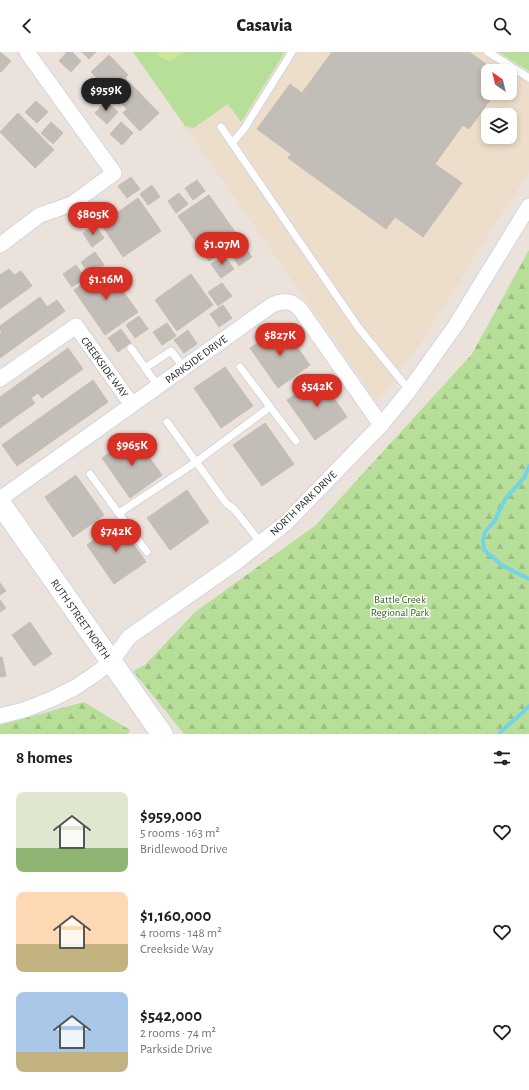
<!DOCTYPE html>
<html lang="en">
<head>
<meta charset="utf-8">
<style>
  :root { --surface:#fff; --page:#f2f2f2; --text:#202124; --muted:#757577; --accent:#d93025 }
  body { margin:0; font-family:"Alegreya Sans",sans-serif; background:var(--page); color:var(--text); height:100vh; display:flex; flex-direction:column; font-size:15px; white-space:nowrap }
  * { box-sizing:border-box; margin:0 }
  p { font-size:13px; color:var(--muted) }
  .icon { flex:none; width:22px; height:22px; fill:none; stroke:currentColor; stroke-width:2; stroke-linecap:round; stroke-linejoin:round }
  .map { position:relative; height:682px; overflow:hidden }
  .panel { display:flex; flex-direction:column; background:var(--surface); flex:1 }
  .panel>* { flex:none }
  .needle { width:26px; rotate:325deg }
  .controls { position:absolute; left:481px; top:12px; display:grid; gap:8px }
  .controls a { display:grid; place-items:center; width:36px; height:36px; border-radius:8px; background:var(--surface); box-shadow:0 2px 6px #0003; font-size:20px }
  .price { position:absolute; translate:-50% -34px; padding:0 9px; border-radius:14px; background:var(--accent); color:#fff; font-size:13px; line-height:26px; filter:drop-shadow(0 1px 2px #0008) }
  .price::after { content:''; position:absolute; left:50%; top:24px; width:12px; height:9px; margin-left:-6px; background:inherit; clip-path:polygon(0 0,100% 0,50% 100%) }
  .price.active { background:#222; color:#fff }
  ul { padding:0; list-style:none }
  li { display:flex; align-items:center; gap:12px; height:100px; padding:0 16px }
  li span { display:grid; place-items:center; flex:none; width:112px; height:80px; border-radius:8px; color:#555 }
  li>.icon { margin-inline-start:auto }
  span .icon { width:48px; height:48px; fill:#fffc; stroke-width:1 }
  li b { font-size:17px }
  h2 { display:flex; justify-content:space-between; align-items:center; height:48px; padding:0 16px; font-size:17px }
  header { display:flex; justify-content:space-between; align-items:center; height:52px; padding:0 16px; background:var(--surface); font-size:18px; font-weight:800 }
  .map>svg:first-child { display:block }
</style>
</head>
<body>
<header><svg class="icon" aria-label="back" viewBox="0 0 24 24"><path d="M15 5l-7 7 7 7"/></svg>Casavia<svg class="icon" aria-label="search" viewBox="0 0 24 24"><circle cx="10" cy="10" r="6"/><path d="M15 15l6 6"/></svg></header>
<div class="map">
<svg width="529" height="682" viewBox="0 0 529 682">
  <defs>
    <pattern id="forest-firs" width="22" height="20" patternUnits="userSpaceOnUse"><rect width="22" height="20" fill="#b7df99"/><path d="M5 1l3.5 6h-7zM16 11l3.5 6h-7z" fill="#9dbf84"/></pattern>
  </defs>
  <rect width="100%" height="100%" fill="#eae2db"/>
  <path fill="#ecdeca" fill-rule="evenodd" d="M133,0H529V121L490,180L420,292L377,350ZM488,19H510V41H488ZM488,63H510V85H488Z"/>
  <g fill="#b7df99">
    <polygon points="133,0 285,0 241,70 228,52 194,76 185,74"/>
    <polygon points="498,0 529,0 529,19"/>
  </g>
  <g fill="url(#forest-firs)">
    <polygon points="529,198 529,682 184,682 133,619 145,613 195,560 316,473 472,302"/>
    <polygon points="84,650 130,678 128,682 0,682 0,673"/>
  </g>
  <polygon fill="#cbe695" points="156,0 184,0 170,10 160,5"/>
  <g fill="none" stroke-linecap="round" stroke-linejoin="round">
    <g stroke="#71d4e9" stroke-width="4">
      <polyline points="529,414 524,426 506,446 494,470 485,480 483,488 484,498 496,508 503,514 529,527"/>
      <path d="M499,682C508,672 520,664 529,654"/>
    </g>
  </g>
  <g fill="#c2bdb6" stroke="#c5beb4">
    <polygon points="0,0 11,9 1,20 0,20"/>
    <polygon points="67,0 72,0 81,9 71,20 59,9"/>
    <polygon points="82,0 96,0 89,7"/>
    <polygon points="332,0 469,0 486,12 483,16 488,20 488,41 495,41 469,77 463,73 435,112 462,131 423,185 395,165 386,177 288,106 291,102 257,77 290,32 302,41"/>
    <polygon points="109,3 128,23 125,26 159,61 140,79 123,61 127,57 91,20"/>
    <polygon points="91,29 103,40 93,51 81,41"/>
    <polygon points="36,49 48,60 37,71 25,60"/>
    <polygon points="106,49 118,60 107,72 95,61"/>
    <polygon points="18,61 54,98 35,116 0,80"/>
    <polygon points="51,70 63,81 53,92 41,81"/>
    <polygon points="121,70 133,81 122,93 110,82"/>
    <polygon points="131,125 140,137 127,146 118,134"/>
    <polygon points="197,128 205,139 193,148 185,136"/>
    <polygon points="152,133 160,145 148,153 140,142"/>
    <polygon points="179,141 188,152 176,161 168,149"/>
    <polygon points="209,143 240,187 209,209 178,164"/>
    <polygon points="138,146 161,179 123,205 101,172"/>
    <polygon points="95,152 104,164 92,173 83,160"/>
    <polygon points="95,173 104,186 92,195 83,181"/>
    <polygon points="241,190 252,205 239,214 229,199"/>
    <polygon points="95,200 104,213 90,223 81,210"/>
    <polygon points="224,203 234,217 221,226 211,212"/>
    <polygon points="76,213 85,226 72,235 63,222"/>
    <polygon points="106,216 138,260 105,283 74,238"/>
    <polygon points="9,217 14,223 21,219 32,234 0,257 0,223"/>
    <polygon points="191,222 213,253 177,279 155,248"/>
    <polygon points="222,231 232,244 218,254 208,240"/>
    <polygon points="40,245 47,255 57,248 65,259 0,306 0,282 2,281 0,278 0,274"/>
    <polygon points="223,253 232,266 219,275 210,262"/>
    <polygon points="139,264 148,277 135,286 126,273"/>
    <polygon points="167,271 176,284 162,293 153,280"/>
    <polygon points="282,274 310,313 278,336 250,296"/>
    <polygon points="121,277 131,291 118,300 108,286"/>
    <polygon points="188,278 197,292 184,301 174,288"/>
    <polygon points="68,296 83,317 42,346 38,341 31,346 35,351 0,376 0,345"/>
    <polygon points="225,315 253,354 221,376 194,336"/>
    <polygon points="319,325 347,365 315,388 287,348"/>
    <polygon points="93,328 108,350 17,414 2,393"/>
    <polygon points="265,371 294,412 262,434 233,393"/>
    <polygon points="134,384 162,423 130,446 102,406"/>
    <polygon points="76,423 104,463 73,485 45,445"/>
    <polygon points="187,438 209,470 170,498 147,466"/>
    <polygon points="118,470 146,510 114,532 87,493"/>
    <polygon points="0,531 6,539 0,543"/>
    <polygon points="0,548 6,556 0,560"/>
    <polygon points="30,570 52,602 34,614 12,583"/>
    <polygon points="0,605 2,605 6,624 0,625"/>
  </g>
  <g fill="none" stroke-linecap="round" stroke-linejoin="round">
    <defs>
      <g id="lane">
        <polyline points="488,0 529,26"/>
        <polyline points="221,75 358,275 409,338"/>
        <polyline points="232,91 244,77 292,0"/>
        <polyline points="131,296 158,334"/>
        <polyline points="240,315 296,389"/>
        <polyline points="145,316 171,299 184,316"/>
        <polyline points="167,370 226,451 234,457 261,491"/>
        <polyline points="90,422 147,500"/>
        <polyline points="119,461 196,410 270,355"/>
      </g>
      <g id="street">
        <polyline points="0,193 40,163 72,152 114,121 27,0"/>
        <polyline points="0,327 76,274 132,353"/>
        <path d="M0,447L272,253C283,248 291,248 300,257L381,373"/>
        <polyline points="0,664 24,658 52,647 74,636 91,625 111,610 129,585 235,511 286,471 381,373 408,340 456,273 529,154"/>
      </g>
      <polyline id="secondary" points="0,451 162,682"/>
    </defs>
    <use href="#lane" stroke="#d0d5e1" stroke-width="9"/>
    <use href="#street" stroke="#d0d5e1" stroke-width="17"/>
    <use href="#secondary" stroke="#d0d5e1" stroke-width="23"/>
    <use href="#lane" stroke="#fff" stroke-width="7"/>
    <use href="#street" stroke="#fff" stroke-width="15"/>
    <use href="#secondary" stroke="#fff" stroke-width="21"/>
  </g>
  <g text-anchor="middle" stroke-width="3" stroke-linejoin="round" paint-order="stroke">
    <g font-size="11" fill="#282828" stroke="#fff">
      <text transform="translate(196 307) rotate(-36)" y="4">PARKSIDE DRIVE</text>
      <text transform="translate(105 315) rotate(54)" y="4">CREEKSIDE WAY</text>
      <text transform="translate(303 451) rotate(-44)" y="4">NORTH PARK DRIVE</text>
      <text transform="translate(81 567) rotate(55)" y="4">RUTH STREET NORTH</text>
    </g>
    <g font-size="11" fill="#31621c" stroke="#fff">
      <text x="400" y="551">Battle Creek<tspan x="400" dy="13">Regional Park</tspan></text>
    </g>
  </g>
</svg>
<div class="controls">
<a><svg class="needle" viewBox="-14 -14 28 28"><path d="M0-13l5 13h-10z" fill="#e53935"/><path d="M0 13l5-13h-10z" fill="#757577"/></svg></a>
<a><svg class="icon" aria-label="layers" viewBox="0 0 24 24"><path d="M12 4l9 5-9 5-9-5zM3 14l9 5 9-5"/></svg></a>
</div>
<b class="price active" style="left:106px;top:60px">$959K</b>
<b class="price" style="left:93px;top:184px">$805K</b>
<b class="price" style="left:222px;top:214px">$1.07M</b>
<b class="price" style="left:106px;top:249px">$1.16M</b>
<b class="price" style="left:280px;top:305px">$827K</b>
<b class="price" style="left:317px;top:356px">$542K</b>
<b class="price" style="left:132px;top:415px">$965K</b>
<b class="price" style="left:116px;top:501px">$742K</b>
</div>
<section class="panel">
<h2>8 homes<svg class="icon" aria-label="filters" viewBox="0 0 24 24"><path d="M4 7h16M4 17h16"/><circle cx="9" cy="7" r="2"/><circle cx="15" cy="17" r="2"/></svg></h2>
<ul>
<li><span style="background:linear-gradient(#dfe7d0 70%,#8fb573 0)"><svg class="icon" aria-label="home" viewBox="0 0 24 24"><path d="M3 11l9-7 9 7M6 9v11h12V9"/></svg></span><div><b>$959,000</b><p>5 rooms · 163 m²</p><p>Bridlewood Drive</p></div><svg class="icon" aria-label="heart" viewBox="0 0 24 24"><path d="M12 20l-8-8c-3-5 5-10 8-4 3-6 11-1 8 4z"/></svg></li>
<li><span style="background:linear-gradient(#ffd9b3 65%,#c2b280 0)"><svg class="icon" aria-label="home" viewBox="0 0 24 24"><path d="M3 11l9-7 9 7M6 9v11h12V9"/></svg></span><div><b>$1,160,000</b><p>4 rooms · 148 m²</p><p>Creekside Way</p></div><svg class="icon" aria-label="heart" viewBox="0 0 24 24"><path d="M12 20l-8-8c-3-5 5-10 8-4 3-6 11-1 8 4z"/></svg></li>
<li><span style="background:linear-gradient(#a9c7e8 75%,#c2b280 0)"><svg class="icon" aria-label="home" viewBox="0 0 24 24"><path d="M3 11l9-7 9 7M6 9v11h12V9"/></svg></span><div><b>$542,000</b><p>2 rooms · 74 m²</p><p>Parkside Drive</p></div><svg class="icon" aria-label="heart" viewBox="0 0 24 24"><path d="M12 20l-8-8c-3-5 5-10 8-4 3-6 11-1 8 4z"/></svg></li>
</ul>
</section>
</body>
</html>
